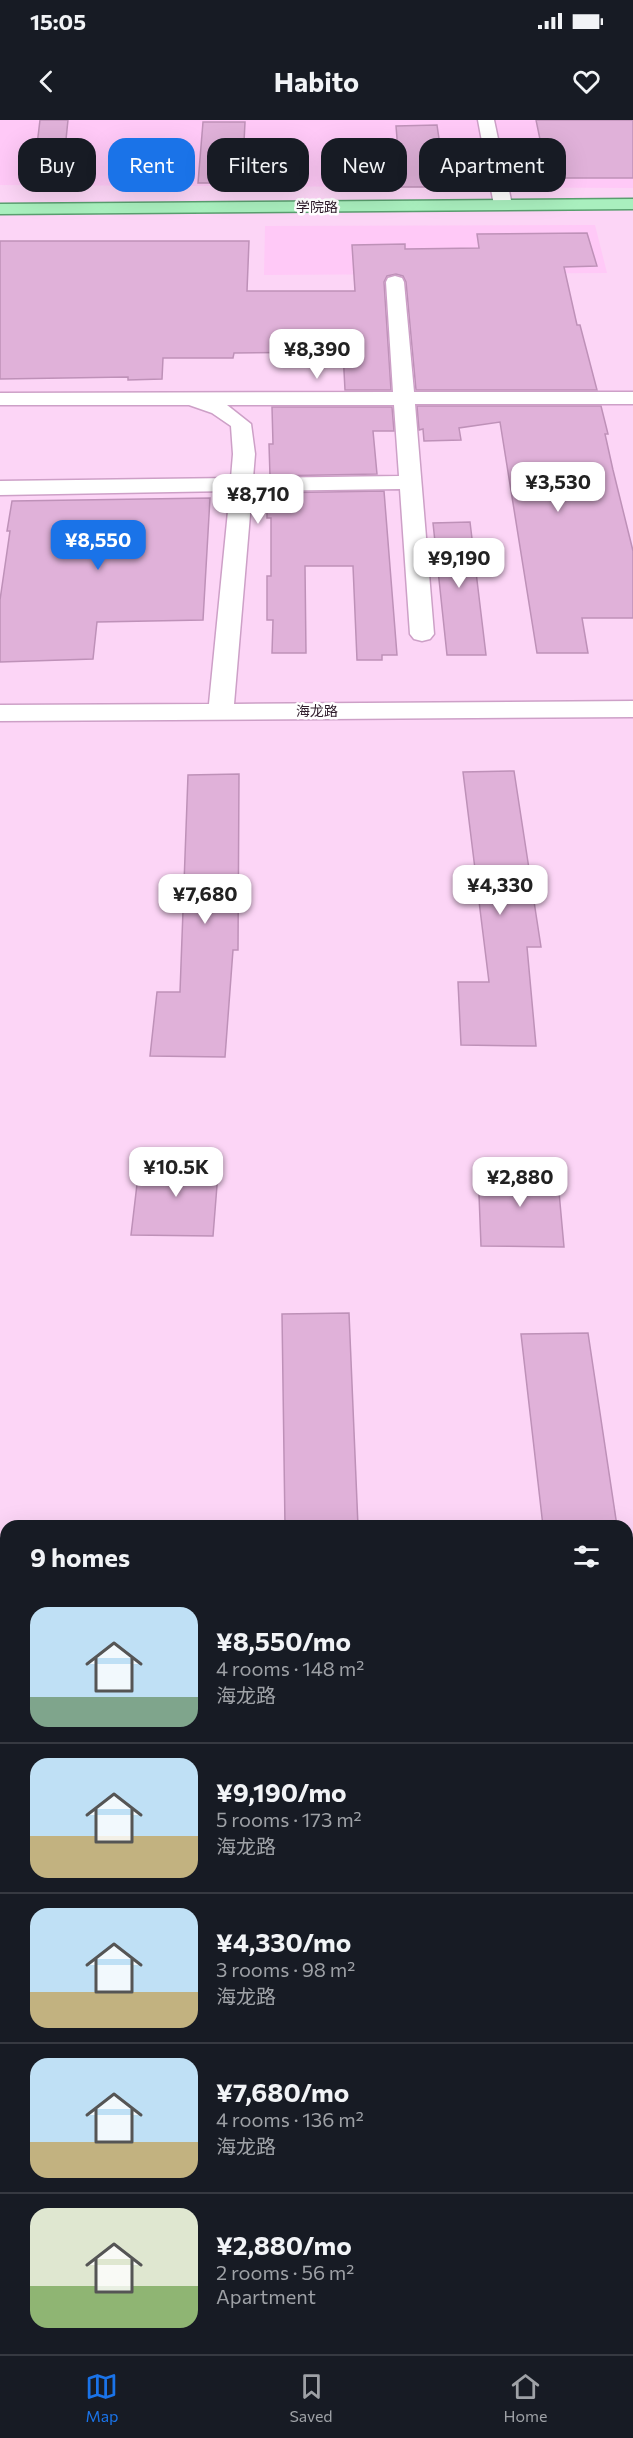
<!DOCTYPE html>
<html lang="en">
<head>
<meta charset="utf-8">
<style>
  :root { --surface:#171b24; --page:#242831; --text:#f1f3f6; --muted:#9ea1a6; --line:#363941; --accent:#1a73e8 }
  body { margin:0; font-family:Commissioner,"Noto Sans SC",sans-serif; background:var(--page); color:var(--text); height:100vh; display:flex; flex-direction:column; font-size:22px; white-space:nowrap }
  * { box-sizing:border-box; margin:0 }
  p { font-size:20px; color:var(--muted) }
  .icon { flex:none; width:33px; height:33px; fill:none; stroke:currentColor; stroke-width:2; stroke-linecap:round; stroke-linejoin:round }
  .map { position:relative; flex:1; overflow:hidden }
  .details { position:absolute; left:0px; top:1400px; width:633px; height:836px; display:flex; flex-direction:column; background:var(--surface); border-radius:18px 18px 0 0; box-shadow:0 6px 24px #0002 }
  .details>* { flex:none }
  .banner { position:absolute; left:18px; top:18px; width:597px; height:54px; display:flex; gap:12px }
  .price { position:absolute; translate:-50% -51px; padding:0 14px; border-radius:12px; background:#fff; color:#222; font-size:20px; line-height:39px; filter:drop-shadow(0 2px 3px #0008) }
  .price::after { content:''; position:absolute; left:50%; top:36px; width:18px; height:14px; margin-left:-9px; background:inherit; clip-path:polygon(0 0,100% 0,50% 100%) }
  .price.selected { background:var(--accent); color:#fff }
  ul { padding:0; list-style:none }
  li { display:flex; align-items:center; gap:18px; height:150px; padding:0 30px }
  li+li { border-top:2px solid var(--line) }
  li span { display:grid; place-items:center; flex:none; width:168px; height:120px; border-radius:18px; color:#555 }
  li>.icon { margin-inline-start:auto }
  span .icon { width:72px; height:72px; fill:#fffc; stroke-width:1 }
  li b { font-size:26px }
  h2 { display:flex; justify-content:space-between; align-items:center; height:72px; padding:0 30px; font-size:26px }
  .tag { padding:0 21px; border-radius:18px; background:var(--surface); box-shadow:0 6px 24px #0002; font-size:21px; line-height:54px }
  .tag.selected { background:var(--accent); color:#fff }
  .status { display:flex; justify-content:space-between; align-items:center; height:42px; padding:0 30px; background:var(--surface); direction:ltr }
  .status svg { height:16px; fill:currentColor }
  header { display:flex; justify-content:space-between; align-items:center; height:78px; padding:0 30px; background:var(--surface); font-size:27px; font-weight:700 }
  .menu { display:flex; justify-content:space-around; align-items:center; height:84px; border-top:2px solid var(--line); background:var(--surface); font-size:16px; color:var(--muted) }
  .menu a { display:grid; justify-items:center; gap:3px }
  .menu .selected { color:var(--accent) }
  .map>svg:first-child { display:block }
</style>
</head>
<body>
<div class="status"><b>15:05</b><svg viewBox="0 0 49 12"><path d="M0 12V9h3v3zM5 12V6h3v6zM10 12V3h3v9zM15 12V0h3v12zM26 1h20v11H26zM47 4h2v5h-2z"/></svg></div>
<header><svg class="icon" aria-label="back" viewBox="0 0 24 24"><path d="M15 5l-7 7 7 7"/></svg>Habito<svg class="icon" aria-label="heart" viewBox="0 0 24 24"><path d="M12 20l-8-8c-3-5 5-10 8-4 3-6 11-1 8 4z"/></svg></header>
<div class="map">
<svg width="633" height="2234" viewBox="0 0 633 2234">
  <rect width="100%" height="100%" fill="#fcd5f6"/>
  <g fill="#ffc9f7">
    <polygon points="0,0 633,0 633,68 0,65"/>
    <polygon points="595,105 607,153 264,155 265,106"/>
  </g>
  <g fill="#e0b1d9" stroke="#be91b8" stroke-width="1.5">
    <polygon points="40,0 68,0 62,58 33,58"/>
    <polygon points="536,0 633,0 633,58 548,58"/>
    <polygon points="203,2 245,2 242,63 198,63"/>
    <polygon points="437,5 446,67 401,67 396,6"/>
    <polygon points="587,113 597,146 564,147 577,205 580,205 597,270 416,270 406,162 403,156 396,154 387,156 384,162 391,270 345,270 343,232 234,233 233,238 163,238 162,259 128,260 128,257 0,259 0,121 249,121 247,171 355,171 352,125 405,124 405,129 479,128 477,114"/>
    <polygon points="417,286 601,286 608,314 605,314 613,350 633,431 633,498 582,498 588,533 537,533 500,302 459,308 461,320 424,321 423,309 419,310"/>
    <polygon points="272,287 392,287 394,311 373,311 377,354 270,356 269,324 273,324"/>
    <polygon points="384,371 397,535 382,535 382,540 357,540 353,446 305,446 306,533 272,533 273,500 267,500 267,456 271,456 271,398 267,398 267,373"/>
    <polygon points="210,378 203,500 97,502 93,539 0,542 0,480 10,411 7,411 12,381"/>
    <polygon points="470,402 486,535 447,535 433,403"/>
    <polygon points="514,651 541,827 527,827 536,926 461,925 458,862 489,862 463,652"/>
    <polygon points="239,654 238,830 233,830 225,937 150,936 157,872 180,872 188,655"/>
    <polygon points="140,1039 219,1040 213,1116 131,1115"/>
    <polygon points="478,1049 557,1050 564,1127 481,1126"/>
    <polygon points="349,1193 358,1406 285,1406 282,1194"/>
    <polygon points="588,1213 617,1406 543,1406 521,1214"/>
  </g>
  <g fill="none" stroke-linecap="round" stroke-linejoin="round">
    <defs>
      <g id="minor">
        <polygon points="478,0 494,0 512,85 509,89 497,89 494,85"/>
        <path d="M395,156L402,158L404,162L414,272H633V284H415L434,514L430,519L422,521L414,519L410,514L400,369L252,371L234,584L633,581V597L0,601V585L209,584L230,371L0,375V361L231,358L233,334L231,306L212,293L189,285H0V273L393,272L386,162L388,158ZM227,285H394L399,356L253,358L255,334L251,304Z"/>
      </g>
      <g id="major">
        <polygon points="633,79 633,89 0,94 0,84"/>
        <polygon points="633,1625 633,1661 627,1662 627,1626"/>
        <polygon points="6,1642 6,1678 0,1679 0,1643"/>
        <rect x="627" y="1691" width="6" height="38"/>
        <rect x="0" y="1702" width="6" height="38"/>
        <rect x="627" y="1818" width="6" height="42"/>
        <rect x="0" y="1825" width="6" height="42"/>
        <rect x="0" y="1871" width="6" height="44"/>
      </g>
    </defs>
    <use href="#minor" stroke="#cda0c7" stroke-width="3"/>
    <use href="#major" stroke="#599f6f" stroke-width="3"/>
    <use href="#minor" fill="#fff" fill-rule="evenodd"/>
    <use href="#major" fill="#a9efbe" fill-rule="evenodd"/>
  </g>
  <g text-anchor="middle" stroke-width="5" stroke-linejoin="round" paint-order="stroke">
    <g font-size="14" fill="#2f1d2c" stroke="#fff">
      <text x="317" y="92">学院路</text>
      <text x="317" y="596">海龙路</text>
    </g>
  </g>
</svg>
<b class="price" style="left:317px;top:260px">¥8,390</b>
<b class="price" style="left:558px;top:393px">¥3,530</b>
<b class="price" style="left:258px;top:405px">¥8,710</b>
<b class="price selected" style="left:98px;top:451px">¥8,550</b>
<b class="price" style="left:459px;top:469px">¥9,190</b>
<b class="price" style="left:500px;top:796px">¥4,330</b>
<b class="price" style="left:205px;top:805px">¥7,680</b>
<b class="price" style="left:176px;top:1078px">¥10.5K</b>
<b class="price" style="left:520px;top:1088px">¥2,880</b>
<div class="banner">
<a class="tag">Buy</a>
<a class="tag selected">Rent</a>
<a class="tag">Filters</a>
<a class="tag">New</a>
<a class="tag">Apartment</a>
</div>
<section class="details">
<h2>9 homes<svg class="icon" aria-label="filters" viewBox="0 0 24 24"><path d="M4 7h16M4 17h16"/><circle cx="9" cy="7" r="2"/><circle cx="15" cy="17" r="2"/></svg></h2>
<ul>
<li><span style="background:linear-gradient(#bfe0f5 75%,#7fa58c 0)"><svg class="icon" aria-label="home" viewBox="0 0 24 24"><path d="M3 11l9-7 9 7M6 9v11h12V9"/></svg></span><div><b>¥8,550/mo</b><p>4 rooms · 148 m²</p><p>海龙路</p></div></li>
<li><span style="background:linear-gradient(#bfe0f5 65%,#c2b280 0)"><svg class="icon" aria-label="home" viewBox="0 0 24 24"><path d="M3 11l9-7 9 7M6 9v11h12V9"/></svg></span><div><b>¥9,190/mo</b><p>5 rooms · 173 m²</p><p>海龙路</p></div></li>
<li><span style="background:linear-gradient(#bfe0f5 70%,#c2b280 0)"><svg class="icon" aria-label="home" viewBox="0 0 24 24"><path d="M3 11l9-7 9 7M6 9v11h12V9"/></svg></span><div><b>¥4,330/mo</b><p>3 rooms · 98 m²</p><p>海龙路</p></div></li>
<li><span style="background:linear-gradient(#bfe0f5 70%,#c2b280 0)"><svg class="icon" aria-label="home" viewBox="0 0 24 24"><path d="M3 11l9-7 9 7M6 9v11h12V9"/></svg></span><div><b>¥7,680/mo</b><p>4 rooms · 136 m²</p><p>海龙路</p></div></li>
<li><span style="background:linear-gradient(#dfe7d0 65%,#8fb573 0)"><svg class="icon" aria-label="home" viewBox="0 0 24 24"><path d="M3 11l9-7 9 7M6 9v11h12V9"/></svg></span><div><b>¥2,880/mo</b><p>2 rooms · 56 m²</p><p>Apartment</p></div></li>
</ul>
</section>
</div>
<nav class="menu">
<a class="selected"><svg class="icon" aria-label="map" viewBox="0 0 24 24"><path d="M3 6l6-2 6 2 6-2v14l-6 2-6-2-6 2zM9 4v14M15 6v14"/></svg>Map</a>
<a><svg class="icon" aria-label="saved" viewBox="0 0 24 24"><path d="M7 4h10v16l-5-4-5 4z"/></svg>Saved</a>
<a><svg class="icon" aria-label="home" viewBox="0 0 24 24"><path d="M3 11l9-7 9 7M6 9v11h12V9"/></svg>Home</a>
</nav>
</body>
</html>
